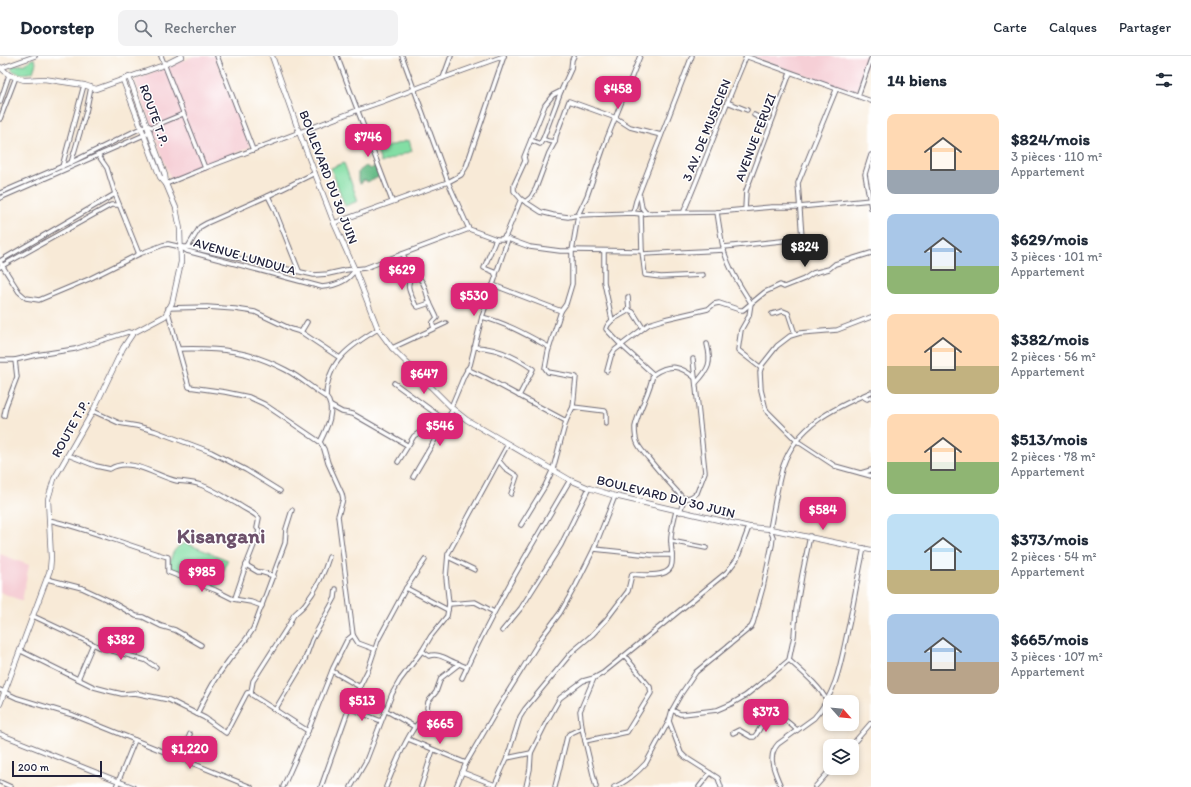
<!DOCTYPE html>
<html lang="fr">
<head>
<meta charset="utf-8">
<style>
  :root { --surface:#fff; --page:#f2f2f3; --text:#1f2937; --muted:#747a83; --line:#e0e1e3; --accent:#db2777 }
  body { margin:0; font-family:Itim,sans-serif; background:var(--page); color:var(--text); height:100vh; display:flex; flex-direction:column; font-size:15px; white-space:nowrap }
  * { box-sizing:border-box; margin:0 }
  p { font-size:13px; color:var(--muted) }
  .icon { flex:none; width:22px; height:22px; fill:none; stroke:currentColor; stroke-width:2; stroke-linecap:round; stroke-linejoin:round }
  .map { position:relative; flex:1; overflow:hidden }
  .side { display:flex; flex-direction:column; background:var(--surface); width:320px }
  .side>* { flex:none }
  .needle { width:26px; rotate:117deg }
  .tools { position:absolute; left:823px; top:639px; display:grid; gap:8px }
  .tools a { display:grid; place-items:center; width:36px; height:36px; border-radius:8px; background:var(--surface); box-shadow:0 2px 6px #0003; font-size:20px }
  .scale { position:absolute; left:12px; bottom:10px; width:90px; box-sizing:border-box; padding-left:4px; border:2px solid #22223b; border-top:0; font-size:11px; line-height:14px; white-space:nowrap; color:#22223b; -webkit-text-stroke:3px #fff; paint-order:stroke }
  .price { position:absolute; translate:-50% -34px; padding:0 9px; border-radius:8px; background:var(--accent); color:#fff; font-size:13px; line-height:26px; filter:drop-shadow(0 1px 2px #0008) }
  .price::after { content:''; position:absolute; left:50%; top:24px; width:12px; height:9px; margin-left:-6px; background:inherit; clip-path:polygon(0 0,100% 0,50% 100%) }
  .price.active { background:#222; color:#fff }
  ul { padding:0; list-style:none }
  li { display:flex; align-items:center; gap:12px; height:100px; padding:0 16px }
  li span { display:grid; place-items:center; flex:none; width:112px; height:80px; border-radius:8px; color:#555 }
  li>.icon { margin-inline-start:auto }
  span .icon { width:48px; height:48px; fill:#fffc; stroke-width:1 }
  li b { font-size:17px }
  h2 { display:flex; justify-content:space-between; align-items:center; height:48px; padding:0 16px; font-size:17px }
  header { display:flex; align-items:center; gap:24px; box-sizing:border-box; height:56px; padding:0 20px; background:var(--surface); border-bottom:1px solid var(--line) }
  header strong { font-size:19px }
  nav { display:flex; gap:22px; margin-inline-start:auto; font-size:14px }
  .search { width:280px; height:36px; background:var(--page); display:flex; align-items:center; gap:10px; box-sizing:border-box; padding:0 14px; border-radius:8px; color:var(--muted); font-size:15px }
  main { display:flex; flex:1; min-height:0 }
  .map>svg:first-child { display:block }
</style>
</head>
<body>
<header>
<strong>Doorstep</strong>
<div class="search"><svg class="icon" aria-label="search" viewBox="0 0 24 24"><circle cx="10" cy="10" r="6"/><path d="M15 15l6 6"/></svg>Rechercher</div>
<nav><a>Carte</a><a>Calques</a><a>Partager</a></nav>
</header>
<main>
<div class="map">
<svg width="871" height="731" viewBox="0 0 871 731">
  <rect width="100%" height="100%" fill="#fff"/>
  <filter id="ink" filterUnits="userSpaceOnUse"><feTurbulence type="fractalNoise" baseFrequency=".025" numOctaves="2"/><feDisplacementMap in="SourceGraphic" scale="8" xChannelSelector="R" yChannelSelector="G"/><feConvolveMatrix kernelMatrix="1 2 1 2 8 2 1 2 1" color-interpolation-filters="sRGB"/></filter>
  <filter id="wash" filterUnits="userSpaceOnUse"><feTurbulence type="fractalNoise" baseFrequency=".012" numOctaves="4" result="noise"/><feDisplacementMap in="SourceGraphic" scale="16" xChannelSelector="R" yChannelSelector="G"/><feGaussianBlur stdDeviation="0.9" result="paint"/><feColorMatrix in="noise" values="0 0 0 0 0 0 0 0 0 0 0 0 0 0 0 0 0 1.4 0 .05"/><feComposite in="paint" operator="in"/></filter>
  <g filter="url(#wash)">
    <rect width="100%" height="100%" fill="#f8ead7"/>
    <g fill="#f6cfd6">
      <polygon points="194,0 215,0 250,91 171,124 135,24"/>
      <polygon points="751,0 870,0 858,33 855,35 851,36"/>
      <polygon points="0,498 29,509 22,545 0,536"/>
    </g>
    <g fill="#83dea4" stroke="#528070">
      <path d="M32,3H35L36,7L33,16C25,18 18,19 11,13L13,10L25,8Z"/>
      <polygon points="409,84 412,95 381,107 377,94"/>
      <polygon points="344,107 358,145 345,150 331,112"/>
      <path d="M185,487L228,504L217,531L172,513L169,510C172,498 173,492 185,487Z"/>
    </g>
    <polygon fill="#6abd8a" stroke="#467062" points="366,110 370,113 373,111 376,111 379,121 367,126 366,124 362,125 362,127 360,128 358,125 358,116"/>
  </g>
  <g filter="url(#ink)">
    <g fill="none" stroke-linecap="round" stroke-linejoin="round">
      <defs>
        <g id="minor">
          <polyline points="161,0 205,112"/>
          <polyline points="217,0 253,94"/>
          <polyline points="337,0 392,145"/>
          <polyline points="402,0 448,126 469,173 496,183 508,183 530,191 560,195 572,195"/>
          <polyline points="745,0 871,45"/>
          <polyline points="1,12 35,0"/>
          <polyline points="443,22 451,0"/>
          <polyline points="858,40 871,3"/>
          <polyline points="0,46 9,19"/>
          <polyline points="727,46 747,54"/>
          <polyline points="754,59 771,68"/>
          <polyline points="0,63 16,21"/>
          <polyline points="543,83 561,35"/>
          <polyline points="531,84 540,88 543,83 548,85 555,86"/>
          <polyline points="98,99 107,112 115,138 139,198"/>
          <polyline points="871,99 865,118 871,152"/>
          <polyline points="71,107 86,56 91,31"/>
          <polyline points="62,111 84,29"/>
          <polyline points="166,128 205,112 358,54 384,45 443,22 504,0"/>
          <polyline points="0,137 72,106 147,69 152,71 183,58"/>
          <polyline points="268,140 274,152 299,215"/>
          <polyline points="640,140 642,152 646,157"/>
          <polyline points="0,142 144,79 150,75"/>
          <polyline points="521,143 514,135 514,129 525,105 524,101 545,49 553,39 561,35 571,13 572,4 574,0"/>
          <polyline points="525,146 531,141 536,132 549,97 555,86 556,80 569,45 616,62 630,71 661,79"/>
          <polyline points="745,154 746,135 790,17"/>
          <path d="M684,155C706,104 724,52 746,1"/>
          <path d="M717,156C719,169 721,183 724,195C730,215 741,231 751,247L749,260L741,274L738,294L761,312"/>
          <polyline points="633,157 636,145 692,0"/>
          <polyline points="641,158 642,195 645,219 661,221 703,219"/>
          <polyline points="334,167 448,126 461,119 466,111 504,0"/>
          <polyline points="503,182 506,179 521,143 541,156 553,159 568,161 578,159 633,157 641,158 646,157 717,156 772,151 799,151 871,144"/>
          <path d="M181,191L187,195L322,231C335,230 348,225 355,214"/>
          <polyline points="188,191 200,171 207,167 268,140 315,117"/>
          <polyline points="724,191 801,183 802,182 798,127 836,34"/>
          <polyline points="573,194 642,195"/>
          <polyline points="604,195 604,226 612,264"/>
          <path d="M403,198L413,220C426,222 425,237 430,247C432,252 435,257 437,262C433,266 431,266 434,272"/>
          <polyline points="643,198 724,194"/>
          <polyline points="0,205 115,138"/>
          <polyline points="0,206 19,236 26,242 39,244 89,223 139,198 163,189 168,188 181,191 188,191 314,219 328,218 346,214 365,212 469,173"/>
          <polyline points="0,211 111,149 119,149"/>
          <polyline points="496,218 508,183"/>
          <path d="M413,220C404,229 411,238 415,248L418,251L430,247"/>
          <polyline points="493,229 561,255"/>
          <polyline points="628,241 629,254"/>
          <polyline points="168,252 207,251 235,253 255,256 291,273 301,276 340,302"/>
          <polyline points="168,256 189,331 225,336 249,341 264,348 320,386 324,393 328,407 342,438 343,443 338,460 353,579 358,587 374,593"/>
          <polyline points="772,258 783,255 788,257 795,278"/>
          <path d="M482,261C506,267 527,279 549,291"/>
          <polyline points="871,261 837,274 800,277 790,280 777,290 762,309 760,316 761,334 766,354 797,385 835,410 871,420"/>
          <path d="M643,272L633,256L629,254C621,260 609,263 606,273L621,289L653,318H654C670,307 681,310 695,322"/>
          <polyline points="301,276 307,266"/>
          <path d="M474,291C496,291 516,301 533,313L519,340"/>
          <polyline points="392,292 446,267"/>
          <path d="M179,293C220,292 248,294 286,314C300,321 313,333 326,341"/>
          <polyline points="0,304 15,304 36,299 75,293 128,276 133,277"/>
          <polyline points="467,313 486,322 566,365"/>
          <polyline points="607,315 611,300 615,294 649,268 665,263 708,253 714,248 719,247 740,254 743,254 765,236 780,229 784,231 804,223 813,217 829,213 835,208 871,197"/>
          <path d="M653,318C650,337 639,352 635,371C635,375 635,381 637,386C639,392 645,398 649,403C660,417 672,430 684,443"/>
          <polyline points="394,327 446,365"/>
          <path d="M696,327C709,313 712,307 707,288"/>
          <polyline points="862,340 867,343 871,341"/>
          <polyline points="331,350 342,356 353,358 407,389"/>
          <polyline points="451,351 464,320 470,309 482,261 496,220 494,216 484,212 496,183"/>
          <polyline points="573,351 605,355 606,357 606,368"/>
          <polyline points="93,355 119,367 137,370 155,375 211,396 246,414 280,435"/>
          <polyline points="4,360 6,350 17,321 15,304"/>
          <path d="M320,386C326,374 337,353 326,341C327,305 350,290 378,273"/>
          <path d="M68,399L96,410L110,413C131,400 157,421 177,425C185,426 193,426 201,429C215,434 226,442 239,449C246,454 253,456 259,462L257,472L259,474L258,479L245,512L235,542"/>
          <polyline points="499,405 505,412 517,420 511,438"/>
          <polyline points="398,406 414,380 428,371 438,360"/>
          <polyline points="861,417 871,414"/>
          <polyline points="413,421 453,353"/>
          <polyline points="680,456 684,443 691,441 697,437 705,416 693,303"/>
          <path d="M49,464C89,473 128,490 168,501V516L215,534L233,543L251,546L262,550"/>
          <polyline points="521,469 545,430 553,413 566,365 573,351 576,321 548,316 545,312 548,296 561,255 566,248 572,228 572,195 578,159 587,140 606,85 640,0"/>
          <polyline points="671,485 706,492"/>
          <polyline points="594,493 651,499 672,499"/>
          <polyline points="448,501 475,514"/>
          <polyline points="246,509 258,516 261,516 274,520"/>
          <polyline points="47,523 82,532 110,545 136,560 143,561 161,570 175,574 201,589"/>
          <polyline points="406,532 448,554"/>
          <polyline points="449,548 475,546 494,556"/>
          <polyline points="33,560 99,591 145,604 156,611"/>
          <polyline points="502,575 521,552 561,489 589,432"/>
          <path d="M21,595L94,631L109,635L122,638L135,637L169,644L205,662L226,677L247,637L251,636L253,625L290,567C294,555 298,557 305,548C316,534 324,518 329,501"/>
          <path d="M422,595L429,600C439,596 449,605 459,608"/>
          <path d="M789,604C801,615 820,630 827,645"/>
          <polyline points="332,615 360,631"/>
          <path d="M462,622C493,553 532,489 570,424"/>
          <polyline points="594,622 580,655 582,672 596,731"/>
          <polyline points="78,623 93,588"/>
          <polyline points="0,634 17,642 73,659 103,671 251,731"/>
          <polyline points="251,636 252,639 308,675"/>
          <polyline points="349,652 381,665"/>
          <polyline points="275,654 304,606 312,584 335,542 336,533"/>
          <polyline points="385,654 415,671"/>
          <polyline points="672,654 680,658 683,658 717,654 731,648 745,640 764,625 789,604 794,580 796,554 802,519 810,480"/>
          <path d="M197,658C206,639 216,621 229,604C237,594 246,585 253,573L285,487L286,473L292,454"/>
          <polyline points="669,665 681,697 685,701 718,722 721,731"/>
          <path d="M733,677L739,674L751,681H754C759,676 761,669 765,664C773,651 789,667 797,674"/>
          <polyline points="0,678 133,731"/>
          <polyline points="408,683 466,707"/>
          <polyline points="585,685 627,676 651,637 650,631 625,600"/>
          <polyline points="851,690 871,667"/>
          <polyline points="180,702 190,678"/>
          <polyline points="507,702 531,697"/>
          <polyline points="462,716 495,729"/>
          <polyline points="0,726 11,731"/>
          <polyline points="116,731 135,684"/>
          <polyline points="283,731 308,675 333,612 347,584 353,579"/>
          <polyline points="321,731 349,652 368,614 378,584 406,532 425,504"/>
          <polyline points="351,731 366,705 392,638 400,624 422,595 431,580 447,560 449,548 446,521 448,498 508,388"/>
          <path d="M386,731C394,711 402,690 414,672C418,666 425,662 429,656L427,652L428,646L436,636L441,622L459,608L466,611"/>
          <polyline points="421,731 433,694"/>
          <polyline points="456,731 466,707 498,652 542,581 560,557 576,529 594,493 615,440"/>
          <path d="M494,731L507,702L520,661L525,653L572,596L592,579L606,564L628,535L632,518C642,519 666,522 671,511C674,504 671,494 671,486C670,476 674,465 676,455"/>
          <polyline points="526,731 530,713 531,697 547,665 560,642 583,625 594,622 603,617 727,516 737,503 749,471"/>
          <polyline points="555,731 567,681 569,678 582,672"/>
          <path d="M614,731C625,727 638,716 646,707L669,665L672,654L681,638L696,616L751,571L753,567L763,531L772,489L773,481L770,473C774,452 777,430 783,410C797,369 834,352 871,336"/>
          <polyline points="699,731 710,717"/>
          <path d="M781,731C775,716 766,701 778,688L814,662C837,637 841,605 848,573C854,546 858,519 864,492"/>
          <polyline points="815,731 832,712"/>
        </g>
        <g id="tertiary">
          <polyline points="272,0 299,76 334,167 355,214 378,273 392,292 453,353 467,364 570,424 589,432 615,440 749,471 770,473 871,494"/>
          <polyline points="0,11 9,19 24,24 44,23 84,29 96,33 164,9 182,0"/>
          <polyline points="123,24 160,121 166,128"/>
          <polyline points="0,648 50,514 51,502 48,443 54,423 93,355 123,292 133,277 165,260 172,247 181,206 180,173 176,152 166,128 165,119 129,21"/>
        </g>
      </defs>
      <use href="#minor" stroke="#6d6872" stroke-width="5.5"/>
      <use href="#tertiary" stroke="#6d6872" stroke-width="6"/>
      <use href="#minor" stroke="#fff" stroke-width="3.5"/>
      <use href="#tertiary" stroke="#fff" stroke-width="4.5"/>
    </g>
  </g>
  <g text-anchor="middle" stroke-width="3" stroke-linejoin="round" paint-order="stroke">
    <g font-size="13" fill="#22223b" stroke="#fff">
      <text transform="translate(155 59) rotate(70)" y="5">ROUTE T.P.</text>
      <text transform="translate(706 74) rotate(-68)" y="5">3 AV. DE MUSICIEN</text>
      <text transform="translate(755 81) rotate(-69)" y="5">AVENUE FERUZI</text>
      <text transform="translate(329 121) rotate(69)" y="5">BOULEVARD DU 30 JUIN</text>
      <text transform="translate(245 200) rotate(16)" y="5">AVENUE LUNDULA</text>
      <text transform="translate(70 372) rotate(-61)" y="5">ROUTE T.P.</text>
      <text transform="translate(666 440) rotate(14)" y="5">BOULEVARD DU 30 JUIN</text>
    </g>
    <g font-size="21" font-weight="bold" fill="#6d516b" stroke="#fff">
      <text x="221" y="487">Kisangani</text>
    </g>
  </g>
</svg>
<div class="tools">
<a><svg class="needle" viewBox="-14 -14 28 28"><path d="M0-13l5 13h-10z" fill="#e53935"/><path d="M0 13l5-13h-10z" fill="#747a83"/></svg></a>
<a><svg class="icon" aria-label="layers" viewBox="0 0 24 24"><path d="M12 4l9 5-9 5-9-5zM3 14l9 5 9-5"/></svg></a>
</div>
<div class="scale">200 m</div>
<b class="price" style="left:618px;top:54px">$458</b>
<b class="price" style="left:368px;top:102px">$746</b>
<b class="price active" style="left:805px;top:212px">$824</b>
<b class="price" style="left:402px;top:235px">$629</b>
<b class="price" style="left:474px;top:261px">$530</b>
<b class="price" style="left:424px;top:339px">$647</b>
<b class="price" style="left:440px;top:391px">$546</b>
<b class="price" style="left:823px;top:475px">$584</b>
<b class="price" style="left:202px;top:537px">$985</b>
<b class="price" style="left:121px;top:605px">$382</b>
<b class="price" style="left:362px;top:666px">$513</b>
<b class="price" style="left:766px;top:677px">$373</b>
<b class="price" style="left:440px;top:689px">$665</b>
<b class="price" style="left:190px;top:714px">$1,220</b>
</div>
<section class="side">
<h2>14 biens<svg class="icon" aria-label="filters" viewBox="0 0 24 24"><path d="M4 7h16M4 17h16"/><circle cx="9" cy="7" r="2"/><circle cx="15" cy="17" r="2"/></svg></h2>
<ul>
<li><span style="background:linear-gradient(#ffd9b3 70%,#9aa5b1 0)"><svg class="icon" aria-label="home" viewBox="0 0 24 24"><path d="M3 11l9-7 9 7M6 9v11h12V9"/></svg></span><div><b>$824/mois</b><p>3 pièces · 110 m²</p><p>Appartement</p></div></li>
<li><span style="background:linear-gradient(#a9c7e8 65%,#8fb573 0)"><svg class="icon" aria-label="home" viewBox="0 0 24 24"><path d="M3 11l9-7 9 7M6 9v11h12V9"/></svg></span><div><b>$629/mois</b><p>3 pièces · 101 m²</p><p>Appartement</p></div></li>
<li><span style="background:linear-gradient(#ffd9b3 65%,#c2b280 0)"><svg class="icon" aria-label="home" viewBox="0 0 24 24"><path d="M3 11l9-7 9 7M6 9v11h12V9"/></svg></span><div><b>$382/mois</b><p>2 pièces · 56 m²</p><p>Appartement</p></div></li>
<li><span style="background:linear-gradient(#ffd9b3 60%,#8fb573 0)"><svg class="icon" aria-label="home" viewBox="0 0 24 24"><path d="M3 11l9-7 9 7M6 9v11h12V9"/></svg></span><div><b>$513/mois</b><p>2 pièces · 78 m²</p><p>Appartement</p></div></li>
<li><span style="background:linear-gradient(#bfe0f5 70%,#c2b280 0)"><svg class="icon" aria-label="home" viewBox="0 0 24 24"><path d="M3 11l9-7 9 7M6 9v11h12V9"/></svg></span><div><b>$373/mois</b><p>2 pièces · 54 m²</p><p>Appartement</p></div></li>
<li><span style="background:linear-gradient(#a9c7e8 60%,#b9a48a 0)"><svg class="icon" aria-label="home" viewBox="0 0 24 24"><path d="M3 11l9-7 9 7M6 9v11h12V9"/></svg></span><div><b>$665/mois</b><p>3 pièces · 107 m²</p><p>Appartement</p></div></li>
</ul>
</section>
</main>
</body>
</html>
